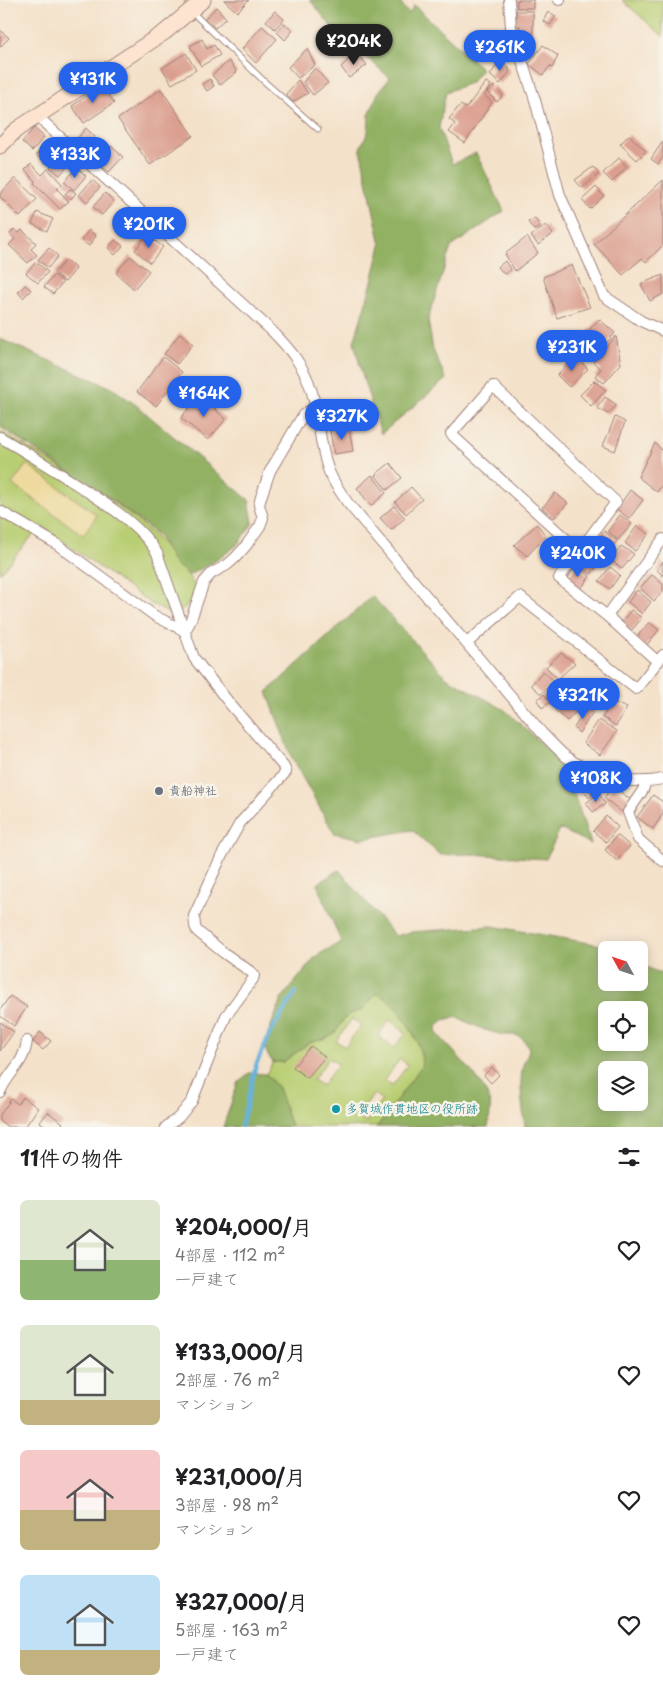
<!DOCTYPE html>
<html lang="ja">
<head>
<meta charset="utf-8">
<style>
  :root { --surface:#fff; --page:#f6f6f6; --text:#202124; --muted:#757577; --accent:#2563eb }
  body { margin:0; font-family:"Playpen Sans","Klee One",sans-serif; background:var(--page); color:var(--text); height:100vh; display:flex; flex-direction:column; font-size:19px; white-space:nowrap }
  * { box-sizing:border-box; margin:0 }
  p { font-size:16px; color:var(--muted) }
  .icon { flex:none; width:28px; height:28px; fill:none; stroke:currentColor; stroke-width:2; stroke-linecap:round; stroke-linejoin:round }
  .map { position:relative; height:1127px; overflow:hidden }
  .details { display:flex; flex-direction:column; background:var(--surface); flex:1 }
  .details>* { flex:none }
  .needle { width:32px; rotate:310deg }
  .fabs { position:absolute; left:598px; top:941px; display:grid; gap:10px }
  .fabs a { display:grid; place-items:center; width:50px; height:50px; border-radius:8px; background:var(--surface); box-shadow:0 2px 12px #0003; font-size:25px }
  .price { position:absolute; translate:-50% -42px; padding:0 11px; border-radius:18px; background:var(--accent); color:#fff; font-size:16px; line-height:32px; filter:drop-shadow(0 1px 2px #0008) }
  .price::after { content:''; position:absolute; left:50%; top:30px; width:15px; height:11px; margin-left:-8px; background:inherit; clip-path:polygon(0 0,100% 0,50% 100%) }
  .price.current { background:#222; color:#fff }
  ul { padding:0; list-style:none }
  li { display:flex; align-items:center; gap:15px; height:125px; padding:0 20px }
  li span { display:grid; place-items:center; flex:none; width:140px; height:100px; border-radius:8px; color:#555 }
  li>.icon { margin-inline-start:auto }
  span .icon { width:60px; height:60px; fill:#fffc; stroke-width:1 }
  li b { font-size:21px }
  h2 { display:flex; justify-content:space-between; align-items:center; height:60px; padding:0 20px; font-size:21px }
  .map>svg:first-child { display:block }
</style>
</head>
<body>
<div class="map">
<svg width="663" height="1127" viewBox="0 0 663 1127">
  <rect width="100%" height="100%" fill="#f7f3e8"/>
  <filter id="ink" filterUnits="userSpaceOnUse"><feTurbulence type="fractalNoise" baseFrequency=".02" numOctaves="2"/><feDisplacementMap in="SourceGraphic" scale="10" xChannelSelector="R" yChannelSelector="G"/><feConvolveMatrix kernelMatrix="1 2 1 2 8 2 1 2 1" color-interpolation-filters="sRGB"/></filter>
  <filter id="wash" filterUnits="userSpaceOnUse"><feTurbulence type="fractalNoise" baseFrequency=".0096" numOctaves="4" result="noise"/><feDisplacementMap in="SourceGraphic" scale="20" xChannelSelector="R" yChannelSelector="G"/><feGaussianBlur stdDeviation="1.12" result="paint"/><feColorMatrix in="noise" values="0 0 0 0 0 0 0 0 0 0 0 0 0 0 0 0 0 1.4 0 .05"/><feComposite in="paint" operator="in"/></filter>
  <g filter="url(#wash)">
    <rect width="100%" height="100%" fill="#f4e1c9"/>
    <g fill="#b8ce72" stroke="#81764e" fill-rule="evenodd">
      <polygon points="622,0 663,0 663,36"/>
      <path d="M0,431C70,475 153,514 196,588L189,604L174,616L150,603L41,526L0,573Z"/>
      <path d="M376,994C396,997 427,1048 421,1067L377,1127H291L278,1088L266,1074L273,1062H283L309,1043L326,1038L335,1033L344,1019L350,1014L363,1009ZM352,1019L361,1025L345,1047L336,1041ZM389,1020L406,1033L394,1048L378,1036ZM329,1058L338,1064L322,1086L313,1080ZM400,1059L408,1065L392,1086L384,1080ZM374,1094L382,1100L366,1122L358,1116Z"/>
    </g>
    <g fill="#92b164" stroke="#6e6848" fill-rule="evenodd">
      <polygon points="310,0 398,0 409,14 414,5 482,69 470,83 446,92 439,128 452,164 476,153 504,211 451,247 428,319 433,350 446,379 381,434 363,378 354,342 371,285 381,245 360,148 368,132 369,115 378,93 390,78 330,25"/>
      <polygon points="0,339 112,388 136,405 249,500 253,523 236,546 212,563 189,575 174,563 158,535 114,501 0,427"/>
      <polygon points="372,596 446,677 505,710 580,779 573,791 591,844 560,829 546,859 471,854 440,855 412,830 362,839 334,833 292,759 267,692"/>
      <path d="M339,870L395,936L412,932L492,926L601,945L610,950H606V982H639V963L663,975V1127H525C523,1109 519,1089 522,1071C522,1063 528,1057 529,1048L523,1039L516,1035H503L485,1030L456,1017L443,1020L436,1028L437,1033C451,1050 483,1079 489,1100C492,1108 489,1119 488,1127H377L421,1067C427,1049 396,997 376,994L363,1009L350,1014L344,1019L335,1033L326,1038L309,1043L283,1062H273L268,1056L265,1047L267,1036L282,998L316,956L341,942L317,884ZM606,1010H639V1042H606ZM606,1070H639V1102H606Z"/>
      <polygon points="249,1073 266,1074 278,1088 291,1127 223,1127 238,1082"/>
    </g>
    <polygon fill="#eeda9e" stroke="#9c7c64" points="27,464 97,515 83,535 12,484"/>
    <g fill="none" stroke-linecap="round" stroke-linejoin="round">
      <polyline stroke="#66b3df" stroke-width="4" points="241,1127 256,1065 270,1033 296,992"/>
    </g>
    <g id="blocks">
      <g fill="#db9f8f">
        <polygon points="224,0 249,0 237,12"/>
        <rect x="517" y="0" width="16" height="8"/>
        <polygon points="216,7 226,18 215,28 205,19"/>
        <polygon points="275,11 284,19 275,29 266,21"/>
        <polygon points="516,11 533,11 533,38 520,38 520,26 516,26"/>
        <polygon points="548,12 556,16 550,25 543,21"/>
        <polygon points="284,23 293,30 285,40 277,32"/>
        <polygon points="262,26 277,39 256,63 242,49"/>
        <polygon points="0,30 9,38 0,47"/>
        <polygon points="202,39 207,49 214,45 220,55 201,66 190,46"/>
        <polygon points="543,45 558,56 552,68 550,66 543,75 529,64"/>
        <polygon points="307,49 315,65 298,78 288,67"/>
        <polygon points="186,53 196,70 172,84 162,68"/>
        <polygon points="356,53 367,65 349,78 341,67"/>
        <polygon points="229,61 237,72 220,85 212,75"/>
        <polygon points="500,61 509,68 509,73 500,84 490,75"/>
        <polygon points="315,68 328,83 313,95 303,82"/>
        <polygon points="210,79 214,86 207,91 202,84"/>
        <polygon points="298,80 308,93 293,102 286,94"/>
        <polygon points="486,82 491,85 484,95 492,102 465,143 449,132 455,124 449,119 460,105 466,108"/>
        <polygon points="102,85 114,103 84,123 72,106"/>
        <polygon points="494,86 503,95 497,102 487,92"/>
        <polygon points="161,89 193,136 150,165 118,119"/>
        <polygon points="34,128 44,137 32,151 22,142"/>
        <polygon points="86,128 95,137 84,149 75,141"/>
        <polygon points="629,135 646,151 637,160 620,144"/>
        <polygon points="48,141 57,148 46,163 36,155"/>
        <polygon points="663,141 663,157 658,164 651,159"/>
        <polygon points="111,146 123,157 109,172 97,162"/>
        <polygon points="62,152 72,161 60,175 50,167"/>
        <polygon points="619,158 627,167 612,182 603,173"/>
        <polygon points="31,164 42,175 48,169 62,184 57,189 69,201 60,209 34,183 35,181 25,170"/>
        <polygon points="593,167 599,174 582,188 575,180"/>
        <polygon points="77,168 86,176 74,190 64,182"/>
        <polygon points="15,178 37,199 20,217 0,197 0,194"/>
        <polygon points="92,180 100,187 87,202 79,195"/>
        <polygon points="663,180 663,245 646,262 642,258 623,275 594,244"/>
        <polygon points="596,187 604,196 590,209 582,200"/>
        <polygon points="70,189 76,193 71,199 65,194"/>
        <polygon points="105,193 114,201 102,215 93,207"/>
        <polygon points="37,212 53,219 47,231 32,224"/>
        <polygon points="535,218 540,227 534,230 528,222"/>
        <polygon points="546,225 553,234 538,245 531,236"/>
        <polygon points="14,229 19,233 22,230 36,243 31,249 37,255 28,263 9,245 15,239 10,234"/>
        <polygon points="89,230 96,236 89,246 81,240"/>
        <polygon points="147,235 163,247 150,263 135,250"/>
        <polygon points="527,237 538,253 515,271 505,254"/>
        <polygon points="115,240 123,246 115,255 108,248"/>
        <polygon points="49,248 58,256 48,268 38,260"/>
        <polygon points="130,256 149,271 134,289 116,273"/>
        <polygon points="66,260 76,269 65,282 54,273"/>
        <polygon points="505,261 511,270 504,274 498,267"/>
        <polygon points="36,262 48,272 38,283 26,273"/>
        <polygon points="572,265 590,307 557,318 543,277"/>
        <polygon points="54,275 63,282 53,294 44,287"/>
        <polygon points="663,275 663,294 650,301 641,284"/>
        <polygon points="25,285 31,290 23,298 18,292"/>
        <polygon points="599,319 615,333 591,361 575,346"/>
        <polygon points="180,333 193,344 177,364 164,354"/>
        <polygon points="616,336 621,364 604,383 595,376 601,369 593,362"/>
        <polygon points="575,356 588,369 569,387 557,375"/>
        <polygon points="163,357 182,372 156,406 137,392"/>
        <polygon points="594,381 606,390 591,406 580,395"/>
        <polygon points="210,396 219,403 214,409 226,419 208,440 181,418 195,400 202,406"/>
        <polygon points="605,397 617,405 608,414 597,408"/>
        <polygon points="615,417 625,422 615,451 603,446"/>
        <polygon points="349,428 353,451 334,454 330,431"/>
        <polygon points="655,443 663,451 663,484 657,492 638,477"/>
        <polygon points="390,463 402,478 387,490 375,475"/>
        <polygon points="372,475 386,493 371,506 357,488"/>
        <polygon points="411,487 422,499 406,514 395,502"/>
        <polygon points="630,490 643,500 629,519 617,509"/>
        <polygon points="555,493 568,503 554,518 542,508"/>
        <polygon points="394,506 405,518 391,530 380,518"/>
        <polygon points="620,515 632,524 618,540 608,531"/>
        <polygon points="537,524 546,536 527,556 514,545"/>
        <polygon points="637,526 649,534 635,551 625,543"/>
        <polygon points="604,531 617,541 606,554 593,546"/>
        <polygon points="621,546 634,554 622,569 611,560"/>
        <polygon points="591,548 603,558 591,574 579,565"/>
        <polygon points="663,561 663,576 657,570"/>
        <polygon points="576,566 590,576 580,590 566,581"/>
        <polygon points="610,567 620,575 610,589 599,581"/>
        <polygon points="652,575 663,584 663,591 654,601 640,588"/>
        <polygon points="637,590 651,602 642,614 628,602"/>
        <polygon points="631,610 642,618 631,631 621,623"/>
        <polygon points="649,622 659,630 645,647 636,638"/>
        <polygon points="561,653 575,663 558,679 546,667"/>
        <polygon points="543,671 554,681 541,694 531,685"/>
        <polygon points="569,693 582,706 567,721 555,710"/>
        <polygon points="544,694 550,702 542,708 537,700"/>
        <polygon points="613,702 627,708 616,726 602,717"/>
        <polygon points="586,708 593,712 579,733 574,728"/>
        <polygon points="599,720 617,731 600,755 583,743"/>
        <polygon points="592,779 601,788 589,798 581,787"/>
        <polygon points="613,786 631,800 622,812 604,798"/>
        <polygon points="599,793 605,804 593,812 586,803"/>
        <polygon points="653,795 663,802 663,814 653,829 637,817"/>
        <polygon points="606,816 618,827 606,842 593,831"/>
        <polygon points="617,835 630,846 617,861 605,850"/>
        <polygon points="10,996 27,1007 14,1026 0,1016 0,1010"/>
        <polygon points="0,1022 14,1032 0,1051"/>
        <polygon points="40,1032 51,1041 43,1050 33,1042"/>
        <polygon points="311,1046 325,1057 307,1078 293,1067"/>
        <polygon points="492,1067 499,1075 491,1083 484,1075"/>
        <polygon points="23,1097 38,1108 25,1127 8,1127 0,1121 0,1115 11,1099 18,1104"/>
        <polygon points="48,1112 63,1123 60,1127 47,1127 40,1122"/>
      </g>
    </g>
  </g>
  <g filter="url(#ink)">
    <use href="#blocks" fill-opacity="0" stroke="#9f807a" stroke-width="1"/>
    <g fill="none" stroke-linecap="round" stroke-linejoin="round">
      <defs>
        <polyline id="lane" points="192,12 266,83 318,129"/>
        <g id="street">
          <polyline points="509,0 511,27 535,100 560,195 604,296 641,321 663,331"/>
          <polyline points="559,0 560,0"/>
          <path d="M37,116L272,331C289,348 304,366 311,389C319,414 319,443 328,469C332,481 340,491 347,502L542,733C549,740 556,748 564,755C590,776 631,786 663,779"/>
          <path d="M0,437C27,453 53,469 79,486C107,505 140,524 157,553L194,658L230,704L284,767L286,772L240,823L221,857L194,916L195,926L197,931L224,953L251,972L254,975L253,979L226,1016L192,1101L179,1117L166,1127"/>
          <polyline points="0,511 55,543 155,616 185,631"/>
          <polyline points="579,551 451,434 493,386 616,502 559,578 607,616 658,662"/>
          <polyline points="607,616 663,539"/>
          <polyline points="185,631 190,622 204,582 212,573 227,565 235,558 245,547 260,526 263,518 259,505 261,497 270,471 303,415 314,407"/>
          <polyline points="467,643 520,597 636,689 663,655"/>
          <polyline points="646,781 643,790 628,812 638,839 663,861"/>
          <path d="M0,1092C9,1071 24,1065 27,1041"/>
        </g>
        <polyline id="secondary" points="0,146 16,130 165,32 203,0"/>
      </defs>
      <use href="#lane" stroke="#9f807a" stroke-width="7"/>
      <use href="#street" stroke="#9f807a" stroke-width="12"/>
      <use href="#secondary" stroke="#9f807a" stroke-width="17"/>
      <use href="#lane" stroke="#fff" stroke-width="5"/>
      <use href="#street" stroke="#fff" stroke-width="10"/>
      <use href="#secondary" stroke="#fde4d0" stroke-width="15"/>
    </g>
  </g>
  <circle fill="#6b7280" stroke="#f7f3e8" stroke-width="2" cx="159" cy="791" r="5"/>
  <circle fill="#0f9aa8" stroke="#f7f3e8" stroke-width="2" cx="336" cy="1109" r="5"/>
  <g text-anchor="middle" stroke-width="5" stroke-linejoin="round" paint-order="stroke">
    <g font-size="12" fill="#5b616d" stroke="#f7f3e8" text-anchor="start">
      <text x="169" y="795">貴船神社</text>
    </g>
    <g font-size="12" fill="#0d838f" stroke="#f7f3e8" text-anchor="start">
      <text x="346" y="1113">多賀城作貫地区の役所跡</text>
    </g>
  </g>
</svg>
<div class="fabs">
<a><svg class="needle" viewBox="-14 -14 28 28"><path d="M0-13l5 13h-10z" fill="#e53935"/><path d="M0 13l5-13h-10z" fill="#757577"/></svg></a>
<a><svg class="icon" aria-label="locate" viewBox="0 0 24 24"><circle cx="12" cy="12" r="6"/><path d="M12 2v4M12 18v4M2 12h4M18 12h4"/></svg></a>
<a><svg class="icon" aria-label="layers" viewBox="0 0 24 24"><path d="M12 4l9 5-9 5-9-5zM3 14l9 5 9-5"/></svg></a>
</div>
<b class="price current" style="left:354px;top:66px">¥204K</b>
<b class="price" style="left:500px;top:72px">¥261K</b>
<b class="price" style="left:93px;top:104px">¥131K</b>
<b class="price" style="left:75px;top:179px">¥133K</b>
<b class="price" style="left:149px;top:249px">¥201K</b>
<b class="price" style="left:572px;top:372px">¥231K</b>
<b class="price" style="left:204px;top:418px">¥164K</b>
<b class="price" style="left:342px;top:441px">¥327K</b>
<b class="price" style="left:578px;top:578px">¥240K</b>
<b class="price" style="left:583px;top:720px">¥321K</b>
<b class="price" style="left:596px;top:803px">¥108K</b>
</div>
<section class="details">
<h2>11件の物件<svg class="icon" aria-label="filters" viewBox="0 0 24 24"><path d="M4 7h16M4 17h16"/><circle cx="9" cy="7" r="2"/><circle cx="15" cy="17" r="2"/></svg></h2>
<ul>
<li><span style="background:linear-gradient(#dfe7d0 60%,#8fb573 0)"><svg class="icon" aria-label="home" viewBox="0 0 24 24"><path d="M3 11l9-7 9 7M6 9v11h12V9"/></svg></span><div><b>¥204,000/月</b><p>4部屋 · 112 m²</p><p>一戸建て</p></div><svg class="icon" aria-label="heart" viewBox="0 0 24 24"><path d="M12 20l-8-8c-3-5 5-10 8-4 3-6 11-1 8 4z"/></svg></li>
<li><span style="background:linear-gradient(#dfe7d0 75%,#c2b280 0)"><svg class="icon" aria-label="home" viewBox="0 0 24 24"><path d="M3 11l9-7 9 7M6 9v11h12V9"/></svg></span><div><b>¥133,000/月</b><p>2部屋 · 76 m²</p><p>マンション</p></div><svg class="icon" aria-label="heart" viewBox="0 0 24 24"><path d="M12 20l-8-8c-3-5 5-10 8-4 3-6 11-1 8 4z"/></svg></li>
<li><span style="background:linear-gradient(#f6c9c9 60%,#c2b280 0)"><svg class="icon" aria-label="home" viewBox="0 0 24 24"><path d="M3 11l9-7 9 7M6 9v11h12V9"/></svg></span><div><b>¥231,000/月</b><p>3部屋 · 98 m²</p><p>マンション</p></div><svg class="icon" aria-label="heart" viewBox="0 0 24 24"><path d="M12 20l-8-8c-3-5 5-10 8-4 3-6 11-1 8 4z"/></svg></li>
<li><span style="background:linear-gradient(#bfe0f5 75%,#c2b280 0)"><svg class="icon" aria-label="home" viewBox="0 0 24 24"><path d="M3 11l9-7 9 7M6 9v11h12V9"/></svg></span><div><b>¥327,000/月</b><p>5部屋 · 163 m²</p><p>一戸建て</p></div><svg class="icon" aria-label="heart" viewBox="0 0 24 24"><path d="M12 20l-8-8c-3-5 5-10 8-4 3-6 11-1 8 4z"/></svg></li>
</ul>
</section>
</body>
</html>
